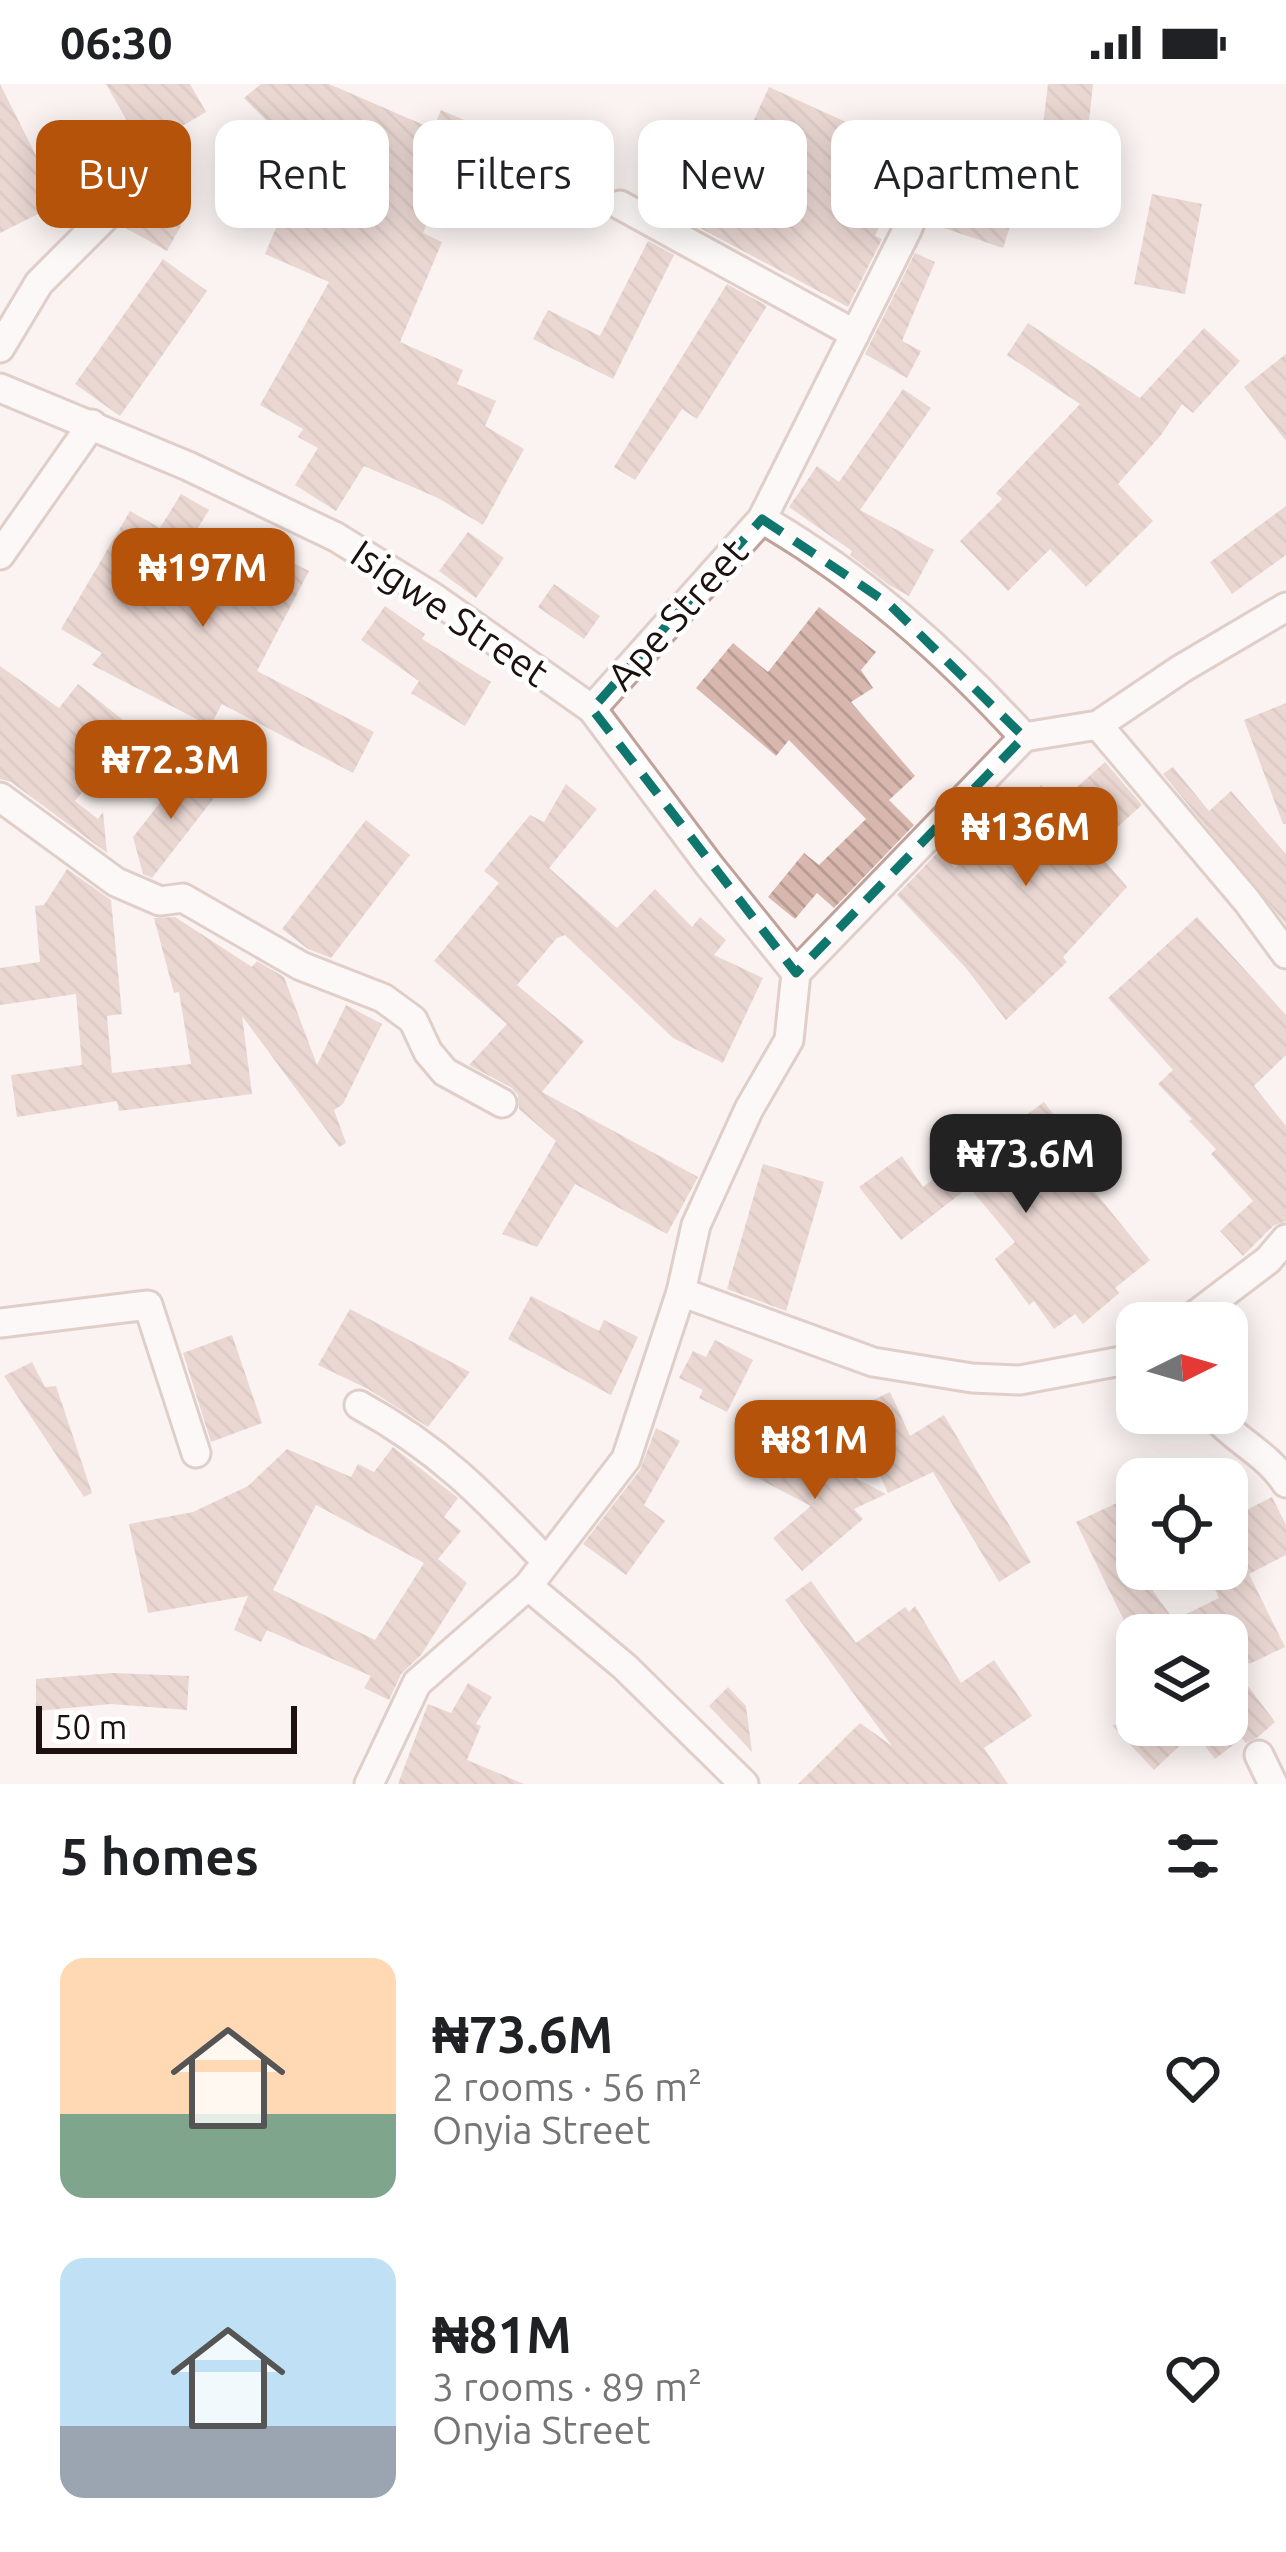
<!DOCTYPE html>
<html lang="en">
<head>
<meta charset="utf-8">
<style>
  :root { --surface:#fff; --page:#f2f2f2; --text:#202124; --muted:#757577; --accent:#b45309 }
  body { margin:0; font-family:Ubuntu,sans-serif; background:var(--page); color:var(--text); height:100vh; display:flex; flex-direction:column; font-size:45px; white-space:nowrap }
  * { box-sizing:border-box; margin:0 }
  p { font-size:39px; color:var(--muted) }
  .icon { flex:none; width:66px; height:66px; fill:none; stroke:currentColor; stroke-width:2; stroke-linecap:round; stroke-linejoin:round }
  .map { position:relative; height:1700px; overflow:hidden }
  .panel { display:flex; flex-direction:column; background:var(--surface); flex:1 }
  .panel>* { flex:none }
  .top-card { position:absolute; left:36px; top:36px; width:1215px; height:108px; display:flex; gap:24px }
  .needle { width:78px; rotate:85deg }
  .fabs { position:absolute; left:1116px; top:1218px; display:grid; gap:24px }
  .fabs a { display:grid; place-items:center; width:132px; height:132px; border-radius:24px; background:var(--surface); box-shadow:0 6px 30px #0003; font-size:60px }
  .scale { position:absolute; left:36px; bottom:30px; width:261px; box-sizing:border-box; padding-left:12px; border:6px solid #1c110e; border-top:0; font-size:33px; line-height:42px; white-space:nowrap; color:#1c110e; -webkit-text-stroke:9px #fff; paint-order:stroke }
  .price { position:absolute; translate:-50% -102px; padding:0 27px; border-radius:24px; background:var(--accent); color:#fff; font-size:39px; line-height:78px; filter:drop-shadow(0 3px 6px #0008) }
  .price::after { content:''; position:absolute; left:50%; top:72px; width:36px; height:27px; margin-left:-18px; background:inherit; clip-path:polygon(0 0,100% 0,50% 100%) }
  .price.selected { background:#222; color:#fff }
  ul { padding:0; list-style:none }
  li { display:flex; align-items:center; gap:36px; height:300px; padding:0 60px }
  li span { display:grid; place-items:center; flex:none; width:336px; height:240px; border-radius:24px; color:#555 }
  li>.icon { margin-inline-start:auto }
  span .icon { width:144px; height:144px; fill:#fffc; stroke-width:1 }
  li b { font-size:51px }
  h2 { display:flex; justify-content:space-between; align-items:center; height:144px; padding:0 60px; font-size:51px }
  .pill { padding:0 42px; border-radius:24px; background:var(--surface); box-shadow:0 6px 30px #0003; font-size:42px; line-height:108px }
  .pill.selected { background:var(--accent); color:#fff }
  .status { display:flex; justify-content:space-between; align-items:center; height:84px; padding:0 60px; background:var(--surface); direction:ltr }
  .status svg { height:33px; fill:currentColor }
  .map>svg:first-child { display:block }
</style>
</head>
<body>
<div class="status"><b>06:30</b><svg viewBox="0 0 49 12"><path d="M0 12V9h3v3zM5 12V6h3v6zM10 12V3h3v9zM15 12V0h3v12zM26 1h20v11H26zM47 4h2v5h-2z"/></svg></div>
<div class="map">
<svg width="1286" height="1700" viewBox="0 0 1286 1700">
  <defs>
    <pattern id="building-back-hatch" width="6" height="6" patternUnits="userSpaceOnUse" patternTransform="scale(3)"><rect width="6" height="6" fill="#d7b7ae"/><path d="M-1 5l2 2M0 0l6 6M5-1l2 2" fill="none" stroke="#b89c94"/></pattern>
  </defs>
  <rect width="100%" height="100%" fill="#faf3f1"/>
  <g fill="url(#building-back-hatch)" fill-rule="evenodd">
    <polygon points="0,0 60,119 0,149"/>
    <polygon points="106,0 190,0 206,28 143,65"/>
    <polygon points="261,0 329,0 433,45 441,26 469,38 423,149 442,158 400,258 463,286 457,300 496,317 485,342 524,365 483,441 438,414 364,382 336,427 295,401 318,364 298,353 303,345 260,321 329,198 265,170 305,75 244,14"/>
    <polygon points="1048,0 1093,0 1086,64 1041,58"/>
    <polygon points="769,3 912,68 875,152 882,155 848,223 657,121 689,51 737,73"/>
    <polygon points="951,104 1015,127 1003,164 938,142"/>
    <polygon points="1152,110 1202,120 1185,210 1134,200"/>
    <polygon points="145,114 184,136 167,167 122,142"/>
    <polygon points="648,157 674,171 613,295 533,255 548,226 600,252"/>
    <polygon points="915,169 935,178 902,257 921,267 907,294 865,270"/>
    <polygon points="163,175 207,207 120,332 75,300"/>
    <polygon points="727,200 767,222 697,335 682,325 635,396 614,383"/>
    <polygon points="1028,239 1140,314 1204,244 1240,277 1193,329 1182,320 1161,351 1118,400 1153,437 1086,503 1050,465 1008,507 960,457 1002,415 996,409 1080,320 1007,271"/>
    <polygon points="1286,270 1286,357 1244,303"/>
    <polygon points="903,305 931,324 860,426 934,466 909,512 889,501 850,471 852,467 789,423 817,382 839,398"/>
    <polygon points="181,410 209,426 198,444 260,486 270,467 309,487 257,587 374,648 353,689 222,620 210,642 92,581 102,569 61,545 130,427 160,444"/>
    <polygon points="1286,422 1286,471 1232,510 1210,478"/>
    <polygon points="468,448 504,474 476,514 439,487"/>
    <polygon points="554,500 600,532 584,555 538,523"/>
    <polygon points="385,522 425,550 422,555 491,598 465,642 411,609 419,597 361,556"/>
    <polygon points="819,523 876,568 861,586 873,604 851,618 915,692 889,716 914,741 834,824 817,809 795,835 768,813 804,769 819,781 866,735 789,656 776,672 696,604 733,559 768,588"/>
    <polygon points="0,582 59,624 78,600 133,644 75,717 98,735 103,728 107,769 11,698 0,695"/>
    <polygon points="1286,619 1286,740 1283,740 1244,636"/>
    <polygon points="1105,678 1142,721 1094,764 1127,803 1063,873 1067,878 1006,936 965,883 897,811 939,767 955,784 1041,701 1058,720"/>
    <polygon points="1173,683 1209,727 1231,707 1286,770 1286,840 1163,690"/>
    <polygon points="186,686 217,710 152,794 143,790 133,753"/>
    <polygon points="566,700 597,725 549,784 617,844 655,805 692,843 700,833 726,856 714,871 763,894 723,979 673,954 565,851 557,854 517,901 584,957 542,1008 698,1093 667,1150 575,1100 537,1163 502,1150 556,1057 519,1025 518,1011 512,1004 469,981 507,940 434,877 499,799 484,787 530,731 544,738"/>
    <polygon points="366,736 410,771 331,874 308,865 282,845"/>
    <polygon points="67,785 111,816 122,930 107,932 112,989 191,980 179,908 174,909 154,834 175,833 252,883 257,877 284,893 317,981 346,921 382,940 343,1020 334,1026 346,1059 339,1063 242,932 252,1010 119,1027 117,1017 17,1033 11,991 82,981 76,910 0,921 0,884 40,878 35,822 44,821"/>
    <polygon points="1197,833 1286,931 1286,971 1254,1002 1286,1042 1286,1137 1273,1142 1243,1172 1220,1147 1253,1117 1211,1070 1216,1065 1189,1037 1192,1035 1158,1000 1173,986 1108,914"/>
    <polygon points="1044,1018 1068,1050 1056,1060 1150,1176 1115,1204 1119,1209 1083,1240 1075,1230 1054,1245 1034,1217 1029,1221 995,1175 1015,1158 969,1103 901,1156 859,1103 902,1072 923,1103 992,1048 996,1053"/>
    <polygon points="763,1080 824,1098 786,1227 727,1205"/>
    <polygon points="531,1212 599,1247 604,1236 638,1253 611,1311 508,1255"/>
    <polygon points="350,1225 470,1288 428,1343 368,1305 318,1281"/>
    <polygon points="232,1251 262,1339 211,1358 183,1269"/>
    <polygon points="715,1256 753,1276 727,1328 699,1314 703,1306 679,1294 693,1267 706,1273"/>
    <polygon points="32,1278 45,1303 56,1302 92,1409 84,1413 4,1292"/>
    <polygon points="890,1308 910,1352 944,1331 1031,1478 999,1498 933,1388 888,1409 850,1327"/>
    <polygon points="656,1344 680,1357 644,1421 665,1437 626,1491 583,1460 640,1386"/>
    <polygon points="781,1355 886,1410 854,1425 863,1435 802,1487 773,1454 811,1422 759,1395"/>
    <path d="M393,1363L458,1414L444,1433L461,1447L438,1475L467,1499L421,1571L401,1590L389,1616L364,1604L371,1592L267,1546L261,1558L234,1546L248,1512L148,1529L129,1440L193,1428L248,1402L287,1365L351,1393L358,1380L374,1388ZM316,1421L424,1479L375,1556L273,1506Z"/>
    <polygon points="1272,1413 1286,1441 1286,1471 1249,1490 1285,1563 1249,1580 1235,1551 1131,1551 1076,1438 1121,1417 1137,1452 1137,1485 1174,1536 1219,1514 1205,1485 1227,1485 1227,1436"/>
    <polygon points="811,1497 856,1559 905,1523 909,1528 915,1522 961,1599 994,1576 1032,1632 984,1664 1008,1700 798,1700 860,1639 892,1662 785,1516"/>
    <polygon points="1227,1574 1275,1638 1258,1653 1246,1659 1242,1654 1215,1675 1194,1648 1154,1686 1112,1641 1227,1641"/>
    <polygon points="113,1589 189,1592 187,1626 111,1620 36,1627 36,1595"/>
    <polygon points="468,1599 492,1613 476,1640 481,1642 467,1676 524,1700 398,1700 428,1620 451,1629"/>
    <polygon points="728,1603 746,1622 752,1668 709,1622"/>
  </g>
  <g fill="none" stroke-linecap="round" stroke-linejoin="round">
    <defs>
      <g id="street">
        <polyline points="620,121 855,250"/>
        <polyline points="0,264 39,199 128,110"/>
        <polyline points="0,304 188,382 336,453 433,513 592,625 709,781 796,889"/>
        <path d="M762,435C862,493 946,568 1024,653"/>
        <polyline points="0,471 92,340"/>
        <polyline points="592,625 762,435 907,146 934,83"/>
        <polyline points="1098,641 1247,817 1286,870"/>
        <polyline points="0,713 116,798 160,817 183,814 301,882 383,914 413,936 428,968 445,988 502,1019"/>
        <polyline points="796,889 1024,653 1098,641 1181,585 1286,523"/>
        <polyline points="681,1208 873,1278 972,1294 1020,1296 1137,1274"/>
        <polyline points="0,1239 148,1221 196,1369"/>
        <polyline points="1185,1239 1268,1176 1286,1155"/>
        <path d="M359,1321C439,1365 483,1411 545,1476"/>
        <path d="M1212,1329C1234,1356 1267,1369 1286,1399"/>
        <polyline points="528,1502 625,1583 744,1700"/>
        <polyline points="1259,1671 1273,1700"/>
        <polyline points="369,1700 417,1599 528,1502 626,1375 681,1208 696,1141 749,1025 789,956 796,889"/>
      </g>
    </defs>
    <use href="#street" stroke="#c1a29a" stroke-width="33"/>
    <use href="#street" stroke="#fff" stroke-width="27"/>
  </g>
  <path d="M0 0H1286V1700H0ZM762,435L889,520L1024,653L796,889L592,625Z" fill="#faf3f1" fill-opacity=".55" fill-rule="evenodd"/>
  <path fill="none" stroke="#0f766e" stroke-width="9" stroke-dasharray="24 15" stroke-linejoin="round" d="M762,435L889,520L1024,653L796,889L592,625Z"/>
  <g text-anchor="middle" stroke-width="9" stroke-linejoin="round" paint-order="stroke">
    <g font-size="39" fill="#1c110e" stroke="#fff">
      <text transform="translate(450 529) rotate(34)" y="14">Isigwe Street</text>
      <text transform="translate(677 530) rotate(-48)" y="14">Ape Street</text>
    </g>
  </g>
</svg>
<div class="fabs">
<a><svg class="needle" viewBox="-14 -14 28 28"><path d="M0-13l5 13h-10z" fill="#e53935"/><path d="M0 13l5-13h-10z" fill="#757577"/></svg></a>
<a><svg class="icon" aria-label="locate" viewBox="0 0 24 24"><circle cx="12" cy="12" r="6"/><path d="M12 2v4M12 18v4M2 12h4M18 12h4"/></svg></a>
<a><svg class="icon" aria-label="layers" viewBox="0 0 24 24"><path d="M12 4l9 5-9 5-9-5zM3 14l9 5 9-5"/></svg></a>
</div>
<div class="scale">50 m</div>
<b class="price" style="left:203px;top:546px">₦197M</b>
<b class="price" style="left:171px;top:738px">₦72.3M</b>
<b class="price" style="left:1026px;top:805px">₦136M</b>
<b class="price selected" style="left:1026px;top:1132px">₦73.6M</b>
<b class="price" style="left:815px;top:1418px">₦81M</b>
<div class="top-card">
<a class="pill selected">Buy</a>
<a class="pill">Rent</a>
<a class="pill">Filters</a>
<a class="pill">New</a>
<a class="pill">Apartment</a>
</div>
</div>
<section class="panel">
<h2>5 homes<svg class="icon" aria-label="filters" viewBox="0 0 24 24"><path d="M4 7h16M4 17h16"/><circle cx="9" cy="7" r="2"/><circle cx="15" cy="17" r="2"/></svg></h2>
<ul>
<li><span style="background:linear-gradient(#ffd9b3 65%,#7fa58c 0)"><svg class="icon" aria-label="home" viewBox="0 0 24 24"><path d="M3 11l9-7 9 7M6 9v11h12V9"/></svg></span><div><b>₦73.6M</b><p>2 rooms · 56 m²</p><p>Onyia Street</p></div><svg class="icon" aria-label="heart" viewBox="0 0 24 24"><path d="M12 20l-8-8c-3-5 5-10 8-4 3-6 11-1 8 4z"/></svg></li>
<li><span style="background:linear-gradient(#bfe0f5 70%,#9aa5b1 0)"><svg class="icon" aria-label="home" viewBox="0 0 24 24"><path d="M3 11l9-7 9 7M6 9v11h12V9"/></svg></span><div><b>₦81M</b><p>3 rooms · 89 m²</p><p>Onyia Street</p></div><svg class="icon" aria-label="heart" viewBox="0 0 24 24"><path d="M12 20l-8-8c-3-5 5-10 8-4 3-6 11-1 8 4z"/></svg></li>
</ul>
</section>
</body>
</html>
